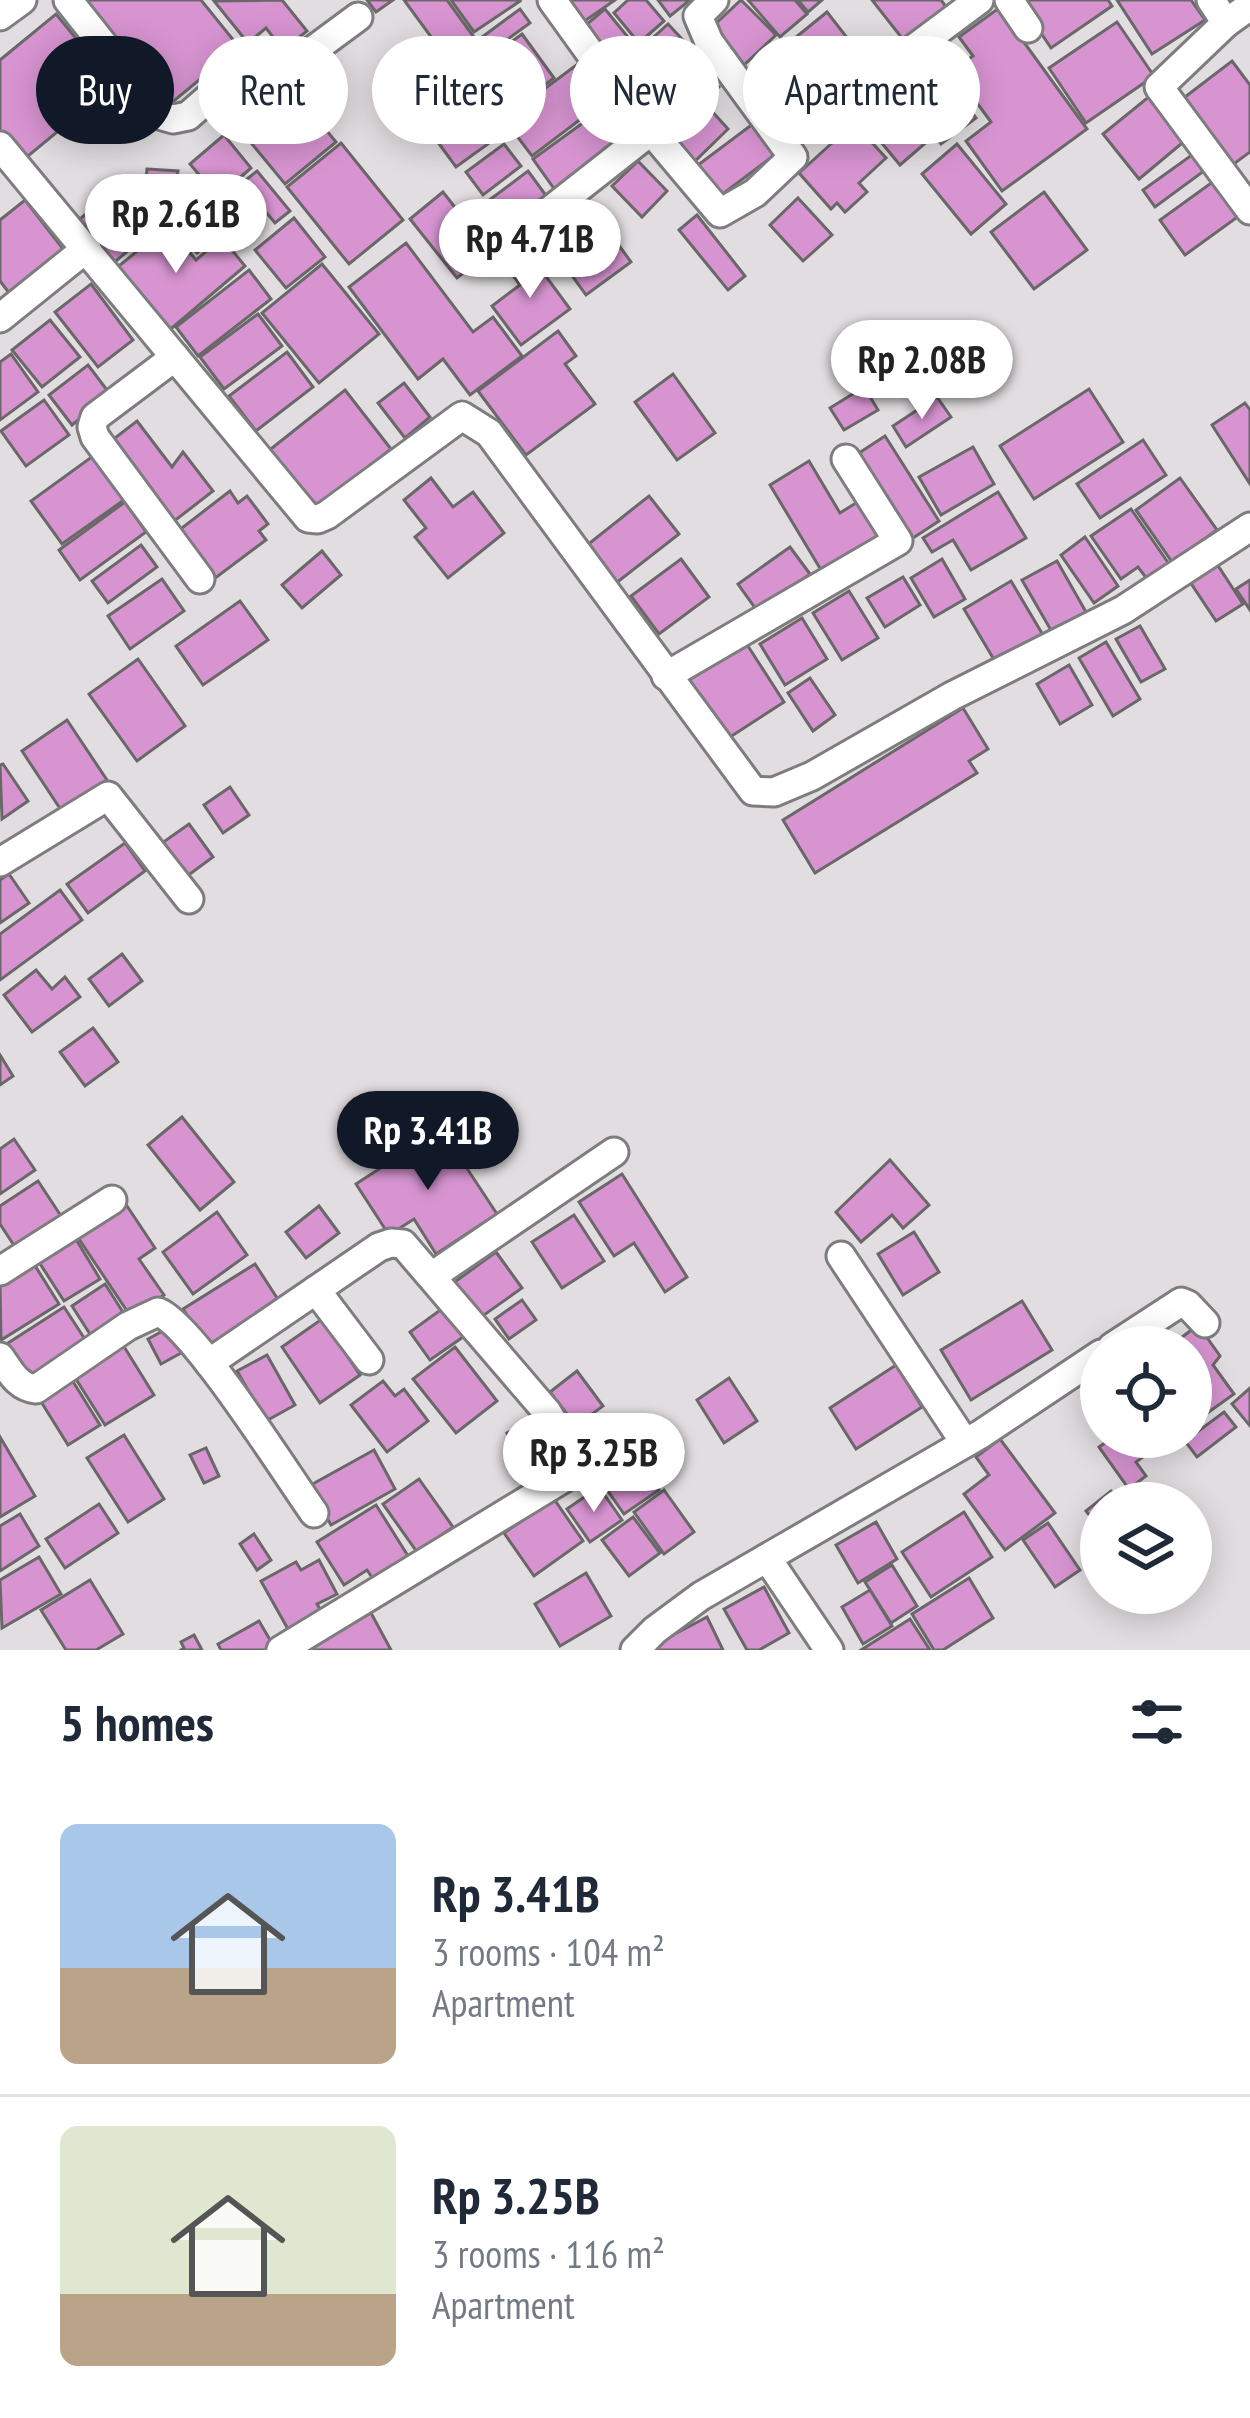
<!DOCTYPE html>
<html lang="en">
<head>
<meta charset="utf-8">
<style>
  :root { --surface:#fff; --page:#f6f6f7; --text:#1f2937; --muted:#747a83; --line:#e0e1e3; --accent:#111827 }
  body { margin:0; font-family:"PT Sans Narrow",sans-serif; background:var(--page); color:var(--text); height:100vh; display:flex; flex-direction:column; font-size:45px; white-space:nowrap }
  * { box-sizing:border-box; margin:0 }
  p { font-size:39px; color:var(--muted) }
  .icon { flex:none; width:66px; height:66px; fill:none; stroke:currentColor; stroke-width:2; stroke-linecap:round; stroke-linejoin:round }
  .map { position:relative; height:1650px; overflow:hidden }
  .details { display:flex; flex-direction:column; background:var(--surface); flex:1 }
  .details>* { flex:none }
  .top-card { position:absolute; left:36px; top:36px; width:1179px; height:108px; display:flex; gap:24px }
  .fabs { position:absolute; left:1080px; top:1326px; display:grid; gap:24px }
  .fabs a { display:grid; place-items:center; width:132px; height:132px; border-radius:50%; background:var(--surface); box-shadow:0 6px 30px #0003; font-size:60px }
  .price { position:absolute; translate:-50% -102px; padding:0 27px; border-radius:42px; background:#fff; color:#222; font-size:39px; line-height:78px; filter:drop-shadow(0 3px 6px #0008) }
  .price::after { content:''; position:absolute; left:50%; top:72px; width:36px; height:27px; margin-left:-18px; background:inherit; clip-path:polygon(0 0,100% 0,50% 100%) }
  .price.current { background:var(--accent); color:#fff }
  ul { padding:0; list-style:none }
  li { display:flex; align-items:center; gap:36px; height:300px; padding:0 60px }
  li+li { border-top:3px solid var(--line) }
  li span { display:grid; place-items:center; flex:none; width:336px; height:240px; border-radius:18px; color:#555 }
  li>.icon { margin-inline-start:auto }
  span .icon { width:144px; height:144px; fill:#fffc; stroke-width:1 }
  li b { font-size:51px }
  h2 { display:flex; justify-content:space-between; align-items:center; height:144px; padding:0 60px; font-size:51px }
  .tag { padding:0 42px; border-radius:54px; background:var(--surface); box-shadow:0 6px 30px #0003; font-size:42px; line-height:108px }
  .tag.current { background:var(--accent); color:#fff }
  .map>svg:first-child { display:block }
</style>
</head>
<body>
<div class="map">
<svg width="1250" height="1650" viewBox="0 0 1250 1650">
  <rect width="100%" height="100%" fill="#e1dde0"/>
  <g fill="#d794d1" stroke="#6a6769" stroke-width="3">
    <polygon points="83,0 201,0 239,47 169,105"/>
    <polygon points="282,0 307,31 283,50 266,28 248,43 214,1"/>
    <polygon points="367,0 393,0 376,12"/>
    <polygon points="404,0 447,0 476,40 448,60"/>
    <polygon points="451,0 519,0 520,1 474,32"/>
    <polygon points="562,0 615,0 579,25"/>
    <polygon points="628,0 646,0 664,21 639,43 614,13"/>
    <polygon points="658,0 690,0 670,16"/>
    <polygon points="741,0 776,35 744,65 710,29"/>
    <polygon points="748,0 795,0 807,14 780,37"/>
    <polygon points="798,0 822,0 808,12"/>
    <polygon points="872,0 941,0 947,8 905,42"/>
    <polygon points="1019,0 1108,0 1112,6 1051,48"/>
    <polygon points="1117,0 1191,0 1205,20 1152,54"/>
    <polygon points="999,8 1087,129 1002,191 966,141 991,122 953,70 973,56 959,37"/>
    <polygon points="520,9 530,23 461,73 451,60"/>
    <polygon points="605,9 636,47 611,68 580,30"/>
    <polygon points="827,12 876,75 839,104 790,42"/>
    <polygon points="56,14 114,85 22,161 0,134 0,60"/>
    <polygon points="1117,22 1154,76 1086,123 1049,68"/>
    <polygon points="668,24 693,51 640,100 615,72"/>
    <polygon points="522,34 554,78 501,118 468,74"/>
    <polygon points="783,49 826,100 792,128 750,78"/>
    <polygon points="693,58 719,87 667,134 641,103"/>
    <polygon points="583,60 610,97 532,156 504,119"/>
    <polygon points="1232,61 1250,85 1250,152 1231,166 1181,100"/>
    <polygon points="933,62 976,118 941,144 898,88"/>
    <polygon points="279,73 336,142 285,184 228,115"/>
    <polygon points="892,92 930,139 900,165 861,118"/>
    <polygon points="1151,95 1187,139 1139,179 1103,134"/>
    <polygon points="613,101 640,138 560,197 533,159"/>
    <polygon points="709,108 728,129 695,161 675,140"/>
    <polygon points="480,110 499,136 456,167 437,141"/>
    <polygon points="754,123 777,153 720,196 698,165"/>
    <polygon points="854,123 886,158 859,183 867,192 845,212 837,203 831,209 799,173"/>
    <polygon points="224,135 251,168 218,197 190,164"/>
    <polygon points="341,143 403,220 349,264 287,187"/>
    <polygon points="504,144 521,166 483,195 466,172"/>
    <polygon points="957,144 1006,204 971,234 922,174"/>
    <polygon points="1196,152 1208,168 1155,207 1143,190"/>
    <polygon points="638,161 667,191 642,217 612,186"/>
    <polygon points="147,169 178,171 176,184 180,185 178,212 144,209"/>
    <polygon points="257,171 290,211 275,223 242,183"/>
    <polygon points="528,171 550,201 511,231 488,201"/>
    <polygon points="1218,178 1243,213 1185,255 1160,220"/>
    <polygon points="122,184 157,226 110,266 75,223"/>
    <polygon points="443,192 490,252 457,278 410,219"/>
    <polygon points="1044,192 1087,250 1034,289 991,232"/>
    <polygon points="798,198 832,235 803,261 770,225"/>
    <polygon points="25,200 67,254 12,297 0,281 0,220"/>
    <polygon points="195,200 222,232 197,253 170,222"/>
    <polygon points="589,204 631,262 586,295 544,237"/>
    <polygon points="697,215 745,276 728,290 679,230"/>
    <polygon points="294,218 325,257 286,288 255,250"/>
    <polygon points="168,226 196,260 222,238 245,266 166,333 114,270"/>
    <polygon points="406,243 473,332 493,317 522,356 470,395 443,359 418,379 349,287"/>
    <polygon points="528,252 570,309 521,345 492,306 520,285 507,267"/>
    <polygon points="322,264 379,334 319,383 262,313"/>
    <polygon points="249,270 271,299 198,356 176,327"/>
    <polygon points="91,284 133,340 98,367 55,312"/>
    <polygon points="258,314 282,346 224,389 200,357"/>
    <polygon points="50,320 80,357 42,387 12,350"/>
    <polygon points="558,331 576,356 565,364 595,404 526,455 478,391"/>
    <polygon points="910,351 925,374 890,395 876,373"/>
    <polygon points="287,352 313,387 256,431 229,396"/>
    <polygon points="11,354 38,392 0,420 0,362"/>
    <polygon points="88,365 110,394 72,425 49,395"/>
    <polygon points="673,374 715,433 677,460 635,402"/>
    <polygon points="404,383 430,417 405,438 378,403"/>
    <polygon points="864,387 878,410 844,430 830,408"/>
    <polygon points="1089,389 1123,442 1034,499 1000,446"/>
    <polygon points="345,390 391,449 313,511 267,452"/>
    <polygon points="937,397 951,417 906,447 893,426"/>
    <polygon points="44,400 69,435 26,466 1,431"/>
    <polygon points="1245,403 1250,410 1250,484 1212,425"/>
    <polygon points="137,421 172,467 183,452 213,491 173,522 111,441"/>
    <polygon points="885,436 939,521 910,540 856,455"/>
    <polygon points="1143,440 1166,475 1100,518 1077,484"/>
    <polygon points="973,447 994,484 941,515 919,477"/>
    <polygon points="93,456 124,500 62,544 31,501"/>
    <polygon points="809,461 840,513 859,501 883,540 824,575 770,485"/>
    <polygon points="431,478 453,507 473,492 504,533 448,578 415,537 426,528 404,500"/>
    <polygon points="1180,478 1217,530 1172,562 1136,510"/>
    <polygon points="230,491 238,503 247,496 268,524 259,531 266,540 214,579 178,531"/>
    <polygon points="998,492 1026,538 971,570 953,540 932,552 923,538"/>
    <polygon points="649,496 679,534 615,584 586,546"/>
    <polygon points="125,502 146,532 80,580 59,550"/>
    <polygon points="1131,509 1169,564 1147,579 1138,567 1121,579 1091,536"/>
    <polygon points="1085,537 1118,586 1094,603 1061,555"/>
    <polygon points="141,545 157,567 108,603 92,581"/>
    <polygon points="790,547 810,574 758,612 738,584"/>
    <polygon points="322,551 341,575 302,608 282,585"/>
    <polygon points="681,559 709,597 659,634 631,596"/>
    <polygon points="942,559 965,599 934,617 911,578"/>
    <polygon points="1057,561 1086,612 1052,632 1022,580"/>
    <polygon points="1215,561 1243,604 1216,621 1188,579"/>
    <polygon points="903,577 920,605 885,627 867,598"/>
    <polygon points="162,579 184,611 130,649 108,616"/>
    <polygon points="1250,580 1250,610 1236,589"/>
    <polygon points="1011,581 1043,635 996,663 964,609"/>
    <polygon points="849,591 878,638 842,660 813,613"/>
    <polygon points="240,601 268,640 203,685 176,646"/>
    <polygon points="802,618 827,659 785,685 760,644"/>
    <polygon points="1140,626 1165,669 1141,682 1116,639"/>
    <polygon points="1106,642 1140,699 1113,716 1079,658"/>
    <polygon points="746,643 784,702 724,741 686,682"/>
    <polygon points="138,659 185,726 137,761 89,694"/>
    <polygon points="1069,665 1092,705 1060,724 1037,684"/>
    <polygon points="810,678 835,715 813,731 788,693"/>
    <polygon points="963,708 988,749 969,761 977,773 815,873 783,820"/>
    <polygon points="67,720 109,783 63,813 22,751"/>
    <polygon points="3,764 28,801 2,819 0,765"/>
    <polygon points="230,787 249,815 223,833 204,805"/>
    <polygon points="189,824 213,857 186,877 162,843"/>
    <polygon points="125,843 145,871 88,913 67,884"/>
    <polygon points="9,874 29,903 0,923 0,880"/>
    <polygon points="60,890 82,920 0,980 0,934"/>
    <polygon points="122,954 142,981 109,1006 89,979"/>
    <polygon points="36,970 52,989 65,977 80,997 32,1032 4,995"/>
    <polygon points="93,1028 118,1062 85,1086 60,1052"/>
    <polygon points="0,1055 13,1076 0,1085"/>
    <polygon points="182,1117 234,1182 200,1210 148,1145"/>
    <polygon points="441,1129 497,1214 436,1254 414,1219 389,1235 356,1184"/>
    <polygon points="14,1139 35,1170 0,1194 0,1149"/>
    <polygon points="890,1160 929,1205 903,1228 892,1215 861,1242 836,1212"/>
    <polygon points="622,1174 687,1277 665,1292 634,1243 614,1256 579,1202"/>
    <polygon points="38,1181 63,1219 17,1250 0,1224 0,1206"/>
    <polygon points="125,1203 155,1248 139,1259 164,1295 131,1317 77,1236"/>
    <polygon points="319,1206 339,1233 306,1258 286,1232"/>
    <polygon points="217,1212 247,1255 193,1294 163,1252"/>
    <polygon points="574,1215 604,1261 562,1288 532,1242"/>
    <polygon points="914,1232 939,1272 903,1295 878,1254"/>
    <polygon points="74,1236 100,1279 64,1301 37,1259"/>
    <polygon points="496,1252 522,1288 477,1320 452,1284"/>
    <polygon points="34,1264 59,1304 1,1340 0,1285"/>
    <polygon points="255,1264 281,1304 209,1350 183,1309"/>
    <polygon points="105,1284 128,1320 95,1342 72,1306"/>
    <polygon points="522,1300 536,1320 509,1339 495,1319"/>
    <polygon points="1022,1301 1052,1350 971,1400 941,1350"/>
    <polygon points="64,1307 90,1347 31,1386 5,1345"/>
    <polygon points="443,1308 463,1337 430,1360 410,1332"/>
    <polygon points="322,1319 360,1375 320,1403 282,1347"/>
    <polygon points="1198,1325 1220,1356 1213,1365 1234,1394 1192,1424 1191,1347 1169,1347"/>
    <polygon points="170,1327 183,1352 161,1364 148,1339"/>
    <polygon points="123,1345 154,1395 105,1425 74,1376"/>
    <polygon points="455,1347 497,1401 456,1433 413,1379"/>
    <polygon points="267,1355 295,1405 266,1421 237,1371"/>
    <polygon points="896,1365 922,1407 856,1449 830,1408"/>
    <polygon points="577,1371 603,1406 576,1426 550,1392"/>
    <polygon points="729,1378 757,1421 724,1443 697,1400"/>
    <polygon points="72,1380 100,1425 68,1445 40,1400"/>
    <polygon points="383,1381 395,1396 404,1389 428,1421 387,1452 351,1405"/>
    <polygon points="1250,1388 1250,1426 1232,1404"/>
    <polygon points="1224,1412 1236,1427 1197,1457 1185,1441"/>
    <polygon points="539,1415 561,1456 528,1473 507,1433"/>
    <polygon points="609,1421 630,1451 588,1482 571,1458 597,1452 586,1435"/>
    <polygon points="124,1435 164,1499 128,1522 87,1458"/>
    <polygon points="0,1437 35,1496 0,1517"/>
    <polygon points="1109,1437 1168,1437 1169,1438 1136,1462 1146,1476 1129,1489 1099,1447 1110,1439"/>
    <polygon points="1000,1439 1055,1513 1005,1550 964,1494 989,1475 976,1457"/>
    <polygon points="206,1448 219,1476 204,1483 190,1455"/>
    <polygon points="374,1450 395,1489 331,1525 309,1486"/>
    <polygon points="637,1460 659,1490 624,1514 603,1484"/>
    <polygon points="419,1479 453,1527 417,1552 383,1504"/>
    <polygon points="599,1487 622,1520 590,1542 567,1509"/>
    <polygon points="664,1490 694,1532 664,1554 634,1512"/>
    <polygon points="1111,1491 1121,1503 1101,1503 1101,1530 1086,1511"/>
    <polygon points="554,1499 583,1541 534,1576 504,1533"/>
    <polygon points="99,1504 118,1533 65,1568 46,1539"/>
    <polygon points="376,1505 410,1559 375,1582 367,1570 344,1585 317,1542"/>
    <polygon points="964,1512 992,1557 931,1597 902,1552"/>
    <polygon points="20,1514 39,1546 0,1571 0,1526"/>
    <polygon points="633,1517 660,1553 629,1576 602,1540"/>
    <polygon points="876,1522 897,1559 858,1583 836,1545"/>
    <polygon points="1048,1523 1080,1570 1055,1587 1023,1540"/>
    <polygon points="254,1534 271,1560 257,1570 240,1544"/>
    <polygon points="39,1557 61,1594 2,1628 0,1580"/>
    <polygon points="319,1560 337,1594 317,1604 322,1612 289,1631 261,1581 296,1562 301,1570"/>
    <polygon points="892,1565 917,1606 891,1623 865,1582"/>
    <polygon points="586,1573 611,1616 560,1646 535,1604"/>
    <polygon points="969,1578 993,1618 943,1650 934,1650 912,1614"/>
    <polygon points="90,1580 123,1634 96,1650 66,1650 41,1610"/>
    <polygon points="764,1587 789,1633 759,1650 747,1650 724,1609"/>
    <polygon points="870,1590 892,1626 863,1644 842,1607"/>
    <polygon points="371,1613 391,1650 303,1650"/>
    <polygon points="707,1617 723,1650 659,1650 656,1644"/>
    <polygon points="910,1619 930,1650 861,1650"/>
    <polygon points="259,1621 273,1645 265,1650 221,1650 218,1644"/>
    <polygon points="194,1635 202,1650 181,1650 184,1648 181,1642"/>
  </g>
  <g fill="none" stroke-linecap="round" stroke-linejoin="round">
    <defs>
      <g id="street">
        <polyline points="68,0 159,115 173,119 188,116 243,68 264,54 274,56 285,68 289,68 358,17"/>
        <polyline points="552,0 619,93 720,213 755,193 793,157 709,42 698,16 714,0"/>
        <polyline points="1009,0 1028,28"/>
        <polyline points="1211,0 1226,23 1250,6"/>
        <polyline points="0,16 22,0"/>
        <polyline points="1226,23 1159,87 1250,210"/>
        <polyline points="912,50 979,0"/>
        <polyline points="0,146 308,518 318,519 327,515 462,416 489,433 753,791 774,792 812,776 952,696 1123,610 1250,527"/>
        <polyline points="534,223 651,131"/>
        <polyline points="0,318 87,248"/>
        <polyline points="175,357 95,417 92,427 95,437 200,579"/>
        <polyline points="666,676 898,541 846,459"/>
        <polyline points="0,862 108,796 189,899"/>
        <polyline points="841,1256 965,1443"/>
        <polyline points="0,1271 112,1200"/>
        <polyline points="432,1276 614,1152"/>
        <polyline points="316,1290 369,1360"/>
        <polyline points="1112,1347 1181,1302 1188,1305 1205,1323"/>
        <path d="M0,1357C10,1371 17,1387 36,1389L128,1326L158,1312C192,1324 287,1475 314,1513"/>
        <polyline points="209,1363 379,1247 391,1243 403,1244 547,1412 570,1450 571,1458 564,1478 281,1650"/>
        <polyline points="767,1558 829,1650"/>
        <polyline points="635,1650 655,1630 701,1596 981,1434 1101,1354"/>
      </g>
    </defs>
    <use href="#street" stroke="#7f7c7f" stroke-width="33"/>
    <use href="#street" stroke="#fff" stroke-width="27"/>
  </g>
</svg>
<div class="fabs">
<a><svg class="icon" aria-label="locate" viewBox="0 0 24 24"><circle cx="12" cy="12" r="6"/><path d="M12 2v4M12 18v4M2 12h4M18 12h4"/></svg></a>
<a><svg class="icon" aria-label="layers" viewBox="0 0 24 24"><path d="M12 4l9 5-9 5-9-5zM3 14l9 5 9-5"/></svg></a>
</div>
<b class="price" style="left:176px;top:276px">Rp 2.61B</b>
<b class="price" style="left:530px;top:301px">Rp 4.71B</b>
<b class="price" style="left:922px;top:422px">Rp 2.08B</b>
<b class="price current" style="left:428px;top:1193px">Rp 3.41B</b>
<b class="price" style="left:594px;top:1515px">Rp 3.25B</b>
<div class="top-card">
<a class="tag current">Buy</a>
<a class="tag">Rent</a>
<a class="tag">Filters</a>
<a class="tag">New</a>
<a class="tag">Apartment</a>
</div>
</div>
<section class="details">
<h2>5 homes<svg class="icon" aria-label="filters" viewBox="0 0 24 24"><path d="M4 7h16M4 17h16"/><circle cx="9" cy="7" r="2"/><circle cx="15" cy="17" r="2"/></svg></h2>
<ul>
<li><span style="background:linear-gradient(#a9c7e8 60%,#b9a48a 0)"><svg class="icon" aria-label="home" viewBox="0 0 24 24"><path d="M3 11l9-7 9 7M6 9v11h12V9"/></svg></span><div><b>Rp 3.41B</b><p>3 rooms · 104 m²</p><p>Apartment</p></div></li>
<li><span style="background:linear-gradient(#dfe7d0 70%,#b9a48a 0)"><svg class="icon" aria-label="home" viewBox="0 0 24 24"><path d="M3 11l9-7 9 7M6 9v11h12V9"/></svg></span><div><b>Rp 3.25B</b><p>3 rooms · 116 m²</p><p>Apartment</p></div></li>
</ul>
</section>
</body>
</html>
